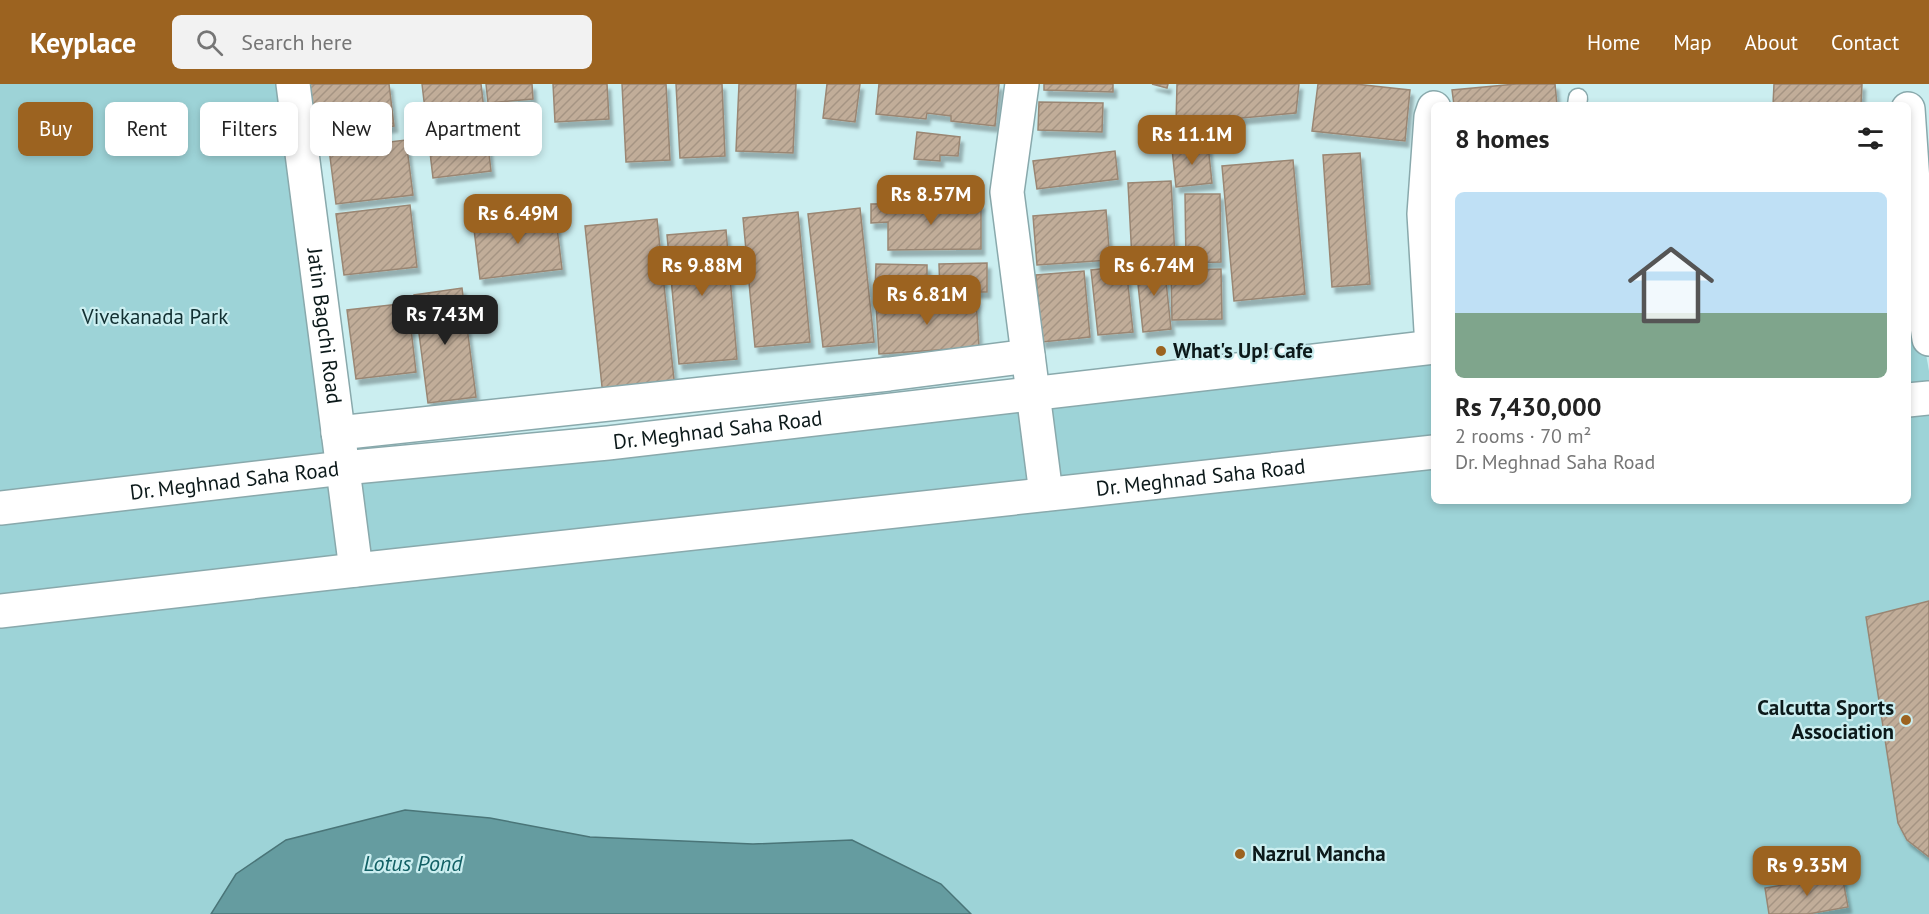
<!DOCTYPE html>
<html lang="en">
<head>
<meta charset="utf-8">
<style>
  :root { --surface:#fff; --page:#f2f2f2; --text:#222; --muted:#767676; --accent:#9c6320 }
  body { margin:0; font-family:"PT Sans",sans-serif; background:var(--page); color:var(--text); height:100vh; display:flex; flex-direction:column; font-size:22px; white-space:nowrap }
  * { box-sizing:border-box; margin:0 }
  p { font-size:20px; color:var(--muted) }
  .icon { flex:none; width:33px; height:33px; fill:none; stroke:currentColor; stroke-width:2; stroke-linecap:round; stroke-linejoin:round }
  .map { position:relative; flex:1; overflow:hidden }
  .drawer { position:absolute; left:1431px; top:18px; width:480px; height:402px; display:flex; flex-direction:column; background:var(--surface); border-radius:9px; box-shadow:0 3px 9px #0003 }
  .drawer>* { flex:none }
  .top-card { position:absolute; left:18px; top:18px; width:570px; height:54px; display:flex; gap:12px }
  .price { position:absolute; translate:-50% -51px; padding:0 14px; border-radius:12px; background:var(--accent); color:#fff; font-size:20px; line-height:39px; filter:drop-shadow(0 2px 3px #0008) }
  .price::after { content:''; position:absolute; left:50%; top:36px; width:18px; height:14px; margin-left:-9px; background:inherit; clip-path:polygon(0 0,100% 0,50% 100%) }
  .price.active { background:#222; color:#fff }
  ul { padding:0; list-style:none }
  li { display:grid; align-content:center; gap:12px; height:318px; padding:0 24px }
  li span { display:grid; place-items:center; height:186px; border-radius:9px; color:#555 }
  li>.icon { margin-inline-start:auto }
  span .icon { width:108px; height:108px; fill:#fffc; stroke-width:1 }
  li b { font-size:26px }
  h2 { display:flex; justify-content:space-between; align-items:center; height:72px; padding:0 24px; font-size:26px }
  .tag { padding:0 21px; border-radius:9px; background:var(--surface); box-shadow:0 3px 9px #0003; font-size:21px; line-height:54px }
  .tag.active { background:var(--accent); color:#fff }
  header { display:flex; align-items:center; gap:36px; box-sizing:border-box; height:84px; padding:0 30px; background:var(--accent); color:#fff }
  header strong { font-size:28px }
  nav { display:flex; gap:33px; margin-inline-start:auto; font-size:21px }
  .search { width:420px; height:54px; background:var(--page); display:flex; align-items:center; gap:15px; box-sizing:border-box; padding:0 21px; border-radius:9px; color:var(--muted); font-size:22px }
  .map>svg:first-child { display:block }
</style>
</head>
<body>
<header>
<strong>Keyplace</strong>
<div class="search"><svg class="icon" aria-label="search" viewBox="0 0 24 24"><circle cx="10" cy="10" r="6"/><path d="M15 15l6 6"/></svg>Search here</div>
<nav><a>Home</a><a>Map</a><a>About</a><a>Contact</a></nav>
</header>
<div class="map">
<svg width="1929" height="830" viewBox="0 0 1929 830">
  <defs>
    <pattern id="building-hatch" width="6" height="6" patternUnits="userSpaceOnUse" patternTransform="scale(1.5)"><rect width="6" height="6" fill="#c1ad99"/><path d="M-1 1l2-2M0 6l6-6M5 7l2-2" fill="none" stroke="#a59483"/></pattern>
    <filter id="shadow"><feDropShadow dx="3.5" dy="6" stdDeviation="1.5" flood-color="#0004"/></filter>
  </defs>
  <rect width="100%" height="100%" fill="#cbeef0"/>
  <g fill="#9dd3d7">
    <polygon points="0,0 281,0 330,370 0,409"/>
    <polygon points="1914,204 1929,287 1929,304 1908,307 1908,205"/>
    <polygon points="1434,271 1434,367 361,475 351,393"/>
    <polygon points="1929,320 1929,830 0,830 0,532 1434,378 1434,417 1908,417 1908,323"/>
    <polygon points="335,390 347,476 0,516 0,429"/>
  </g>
  <polygon fill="#659ca0" stroke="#4a7578" stroke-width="1.5" points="405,726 490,734 590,753 753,760 852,756 941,800 971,830 211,830 236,790 286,756"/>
  <g fill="url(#building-hatch)" stroke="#9a8673" stroke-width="1.5" filter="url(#shadow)">
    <polygon points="309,0 389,0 394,42 315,52"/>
    <polygon points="422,0 481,0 491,87 433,94"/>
    <polygon points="486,0 532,0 533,15 488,19"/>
    <polygon points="553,0 607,0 609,35 555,38"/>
    <polygon points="622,0 666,0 670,76 626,78"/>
    <polygon points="676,0 722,0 725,72 680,74"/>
    <polygon points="739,0 796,0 793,69 736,67"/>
    <polygon points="827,0 860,0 855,38 823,34"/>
    <polygon points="879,0 999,0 995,42 951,37 951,32 927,29 926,35 876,30"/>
    <polygon points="1044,0 1113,0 1113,8 1044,6"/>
    <polygon points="1152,0 1168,0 1167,4"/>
    <polygon points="1177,0 1299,0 1296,29 1176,40"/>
    <polygon points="1318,0 1355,0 1410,6 1405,57 1312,47"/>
    <polygon points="1516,0 1555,0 1557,21 1454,21 1452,6"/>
    <polygon points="1774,0 1862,0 1861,21 1773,21"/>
    <polygon points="1039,18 1103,19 1102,48 1038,46"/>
    <polygon points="917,48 960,53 958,72 940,71 940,77 914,75"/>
    <polygon points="406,56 413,111 336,120 329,65"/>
    <polygon points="1208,61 1212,99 1176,103 1172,65"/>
    <polygon points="1115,67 1118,95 1037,105 1033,77"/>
    <polygon points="1360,69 1370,200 1332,203 1323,71"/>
    <polygon points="1293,76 1305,210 1234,217 1222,82"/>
    <polygon points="1171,97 1175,174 1132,176 1128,99"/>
    <polygon points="1185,110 1220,110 1221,178 1186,179"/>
    <polygon points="981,119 981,165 888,166 888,138 871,139 871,120"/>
    <polygon points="410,121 417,183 344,191 336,130"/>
    <polygon points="860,124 874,258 823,263 808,130"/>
    <polygon points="1106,126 1110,176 1037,181 1033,132"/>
    <polygon points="555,127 562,185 480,195 473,137"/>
    <polygon points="798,128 810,258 755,263 743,134"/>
    <polygon points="657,135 675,305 603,312 585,142"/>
    <polygon points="726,146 737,275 679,280 667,151"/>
    <polygon points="1164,178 1171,245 1143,248 1136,181"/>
    <polygon points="987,179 987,208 940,208 939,180"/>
    <polygon points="876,180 927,181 927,209 875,208"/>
    <polygon points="1126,182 1133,248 1098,251 1091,186"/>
    <polygon points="1221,185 1222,235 1172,236 1171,186"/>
    <polygon points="1084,187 1090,253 1042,258 1036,191"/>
    <polygon points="462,204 476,313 428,319 414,211"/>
    <polygon points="976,215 979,263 879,270 876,221"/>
    <polygon points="408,219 416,288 356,295 347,226"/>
    <polygon points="1929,517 1929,773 1907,756 1898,739 1866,533"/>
    <polygon points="1842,791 1848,823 1808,830 1769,830 1765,804"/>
  </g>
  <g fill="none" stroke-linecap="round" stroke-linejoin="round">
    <defs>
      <polyline id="lane" points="1577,21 1578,14"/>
      <g id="street">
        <path id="s1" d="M293,0L356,486"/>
        <polyline points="1022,0 1007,108 1046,410"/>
        <polyline points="1908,25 1920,198"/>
        <polyline points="1432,263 1424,130 1431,33 1434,24"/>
        <polyline points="338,349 889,290 1028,272"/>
      </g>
      <g id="secondary">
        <polyline points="1920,198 1929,255"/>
        <polyline points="1908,316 1929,314"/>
        <path id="s2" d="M0,424L343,384L608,359L1434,263"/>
        <path id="s3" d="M0,527L356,486L1434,368"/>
      </g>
    </defs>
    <use href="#lane" stroke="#89a9ac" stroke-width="21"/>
    <use href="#street" stroke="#89a9ac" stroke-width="36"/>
    <use href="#secondary" stroke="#89a9ac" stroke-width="36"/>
    <use href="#lane" stroke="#fff" stroke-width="18"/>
    <use href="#street" stroke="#fff" stroke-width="33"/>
    <use href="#secondary" stroke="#fff" stroke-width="33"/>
  </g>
  <g fill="#9c6320" stroke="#cbeef0" stroke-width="2">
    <circle cx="1161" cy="267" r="6"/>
    <circle cx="1906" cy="636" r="6"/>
    <circle cx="1240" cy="770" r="6"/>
  </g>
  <g text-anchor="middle" stroke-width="4.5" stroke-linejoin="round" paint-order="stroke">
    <g font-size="21" fill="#123032" stroke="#cbeef0">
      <text x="155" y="240">Vivekanada Park</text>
    </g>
    <g font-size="21" fill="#0c191a" stroke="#cbeef0">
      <text dy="7" stroke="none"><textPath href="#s1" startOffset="244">Jatin Bagchi Road</textPath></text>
      <text dy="7" stroke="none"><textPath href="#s2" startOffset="722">Dr. Meghnad Saha Road</textPath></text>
      <text dy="7" stroke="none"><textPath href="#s3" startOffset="1208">Dr. Meghnad Saha Road</textPath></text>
      <text dy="7" stroke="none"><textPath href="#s2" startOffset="236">Dr. Meghnad Saha Road</textPath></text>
    </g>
    <g font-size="21" font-weight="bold" fill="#0c191a" stroke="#cbeef0" text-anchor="start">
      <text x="1173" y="274">What's Up! Cafe</text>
      <text x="1894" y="631" text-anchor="end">Calcutta Sports<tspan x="1894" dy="24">Association</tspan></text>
      <text x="1252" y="777">Nazrul Mancha</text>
    </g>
    <g font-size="22" font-style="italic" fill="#126065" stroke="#cbeef0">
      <text x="413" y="787">Lotus Pond</text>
    </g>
  </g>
</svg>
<b class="price" style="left:1192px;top:82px">Rs 11.1M</b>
<b class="price" style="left:931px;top:142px">Rs 8.57M</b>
<b class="price" style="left:518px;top:161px">Rs 6.49M</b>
<b class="price" style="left:702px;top:213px">Rs 9.88M</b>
<b class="price" style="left:1154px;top:213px">Rs 6.74M</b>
<b class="price" style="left:927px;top:242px">Rs 6.81M</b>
<b class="price active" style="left:445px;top:262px">Rs 7.43M</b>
<b class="price" style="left:1807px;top:813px">Rs 9.35M</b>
<div class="top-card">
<a class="tag active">Buy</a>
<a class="tag">Rent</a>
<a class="tag">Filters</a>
<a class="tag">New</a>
<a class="tag">Apartment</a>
</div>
<section class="drawer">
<h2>8 homes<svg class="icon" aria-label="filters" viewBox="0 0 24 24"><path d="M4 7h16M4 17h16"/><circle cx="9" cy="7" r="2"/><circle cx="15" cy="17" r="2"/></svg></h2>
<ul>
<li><span style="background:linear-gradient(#bfe0f5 65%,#7fa58c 0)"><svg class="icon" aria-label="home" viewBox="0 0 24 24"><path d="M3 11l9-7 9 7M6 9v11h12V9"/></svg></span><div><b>Rs 7,430,000</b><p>2 rooms · 70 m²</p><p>Dr. Meghnad Saha Road</p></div></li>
</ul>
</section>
</div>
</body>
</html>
